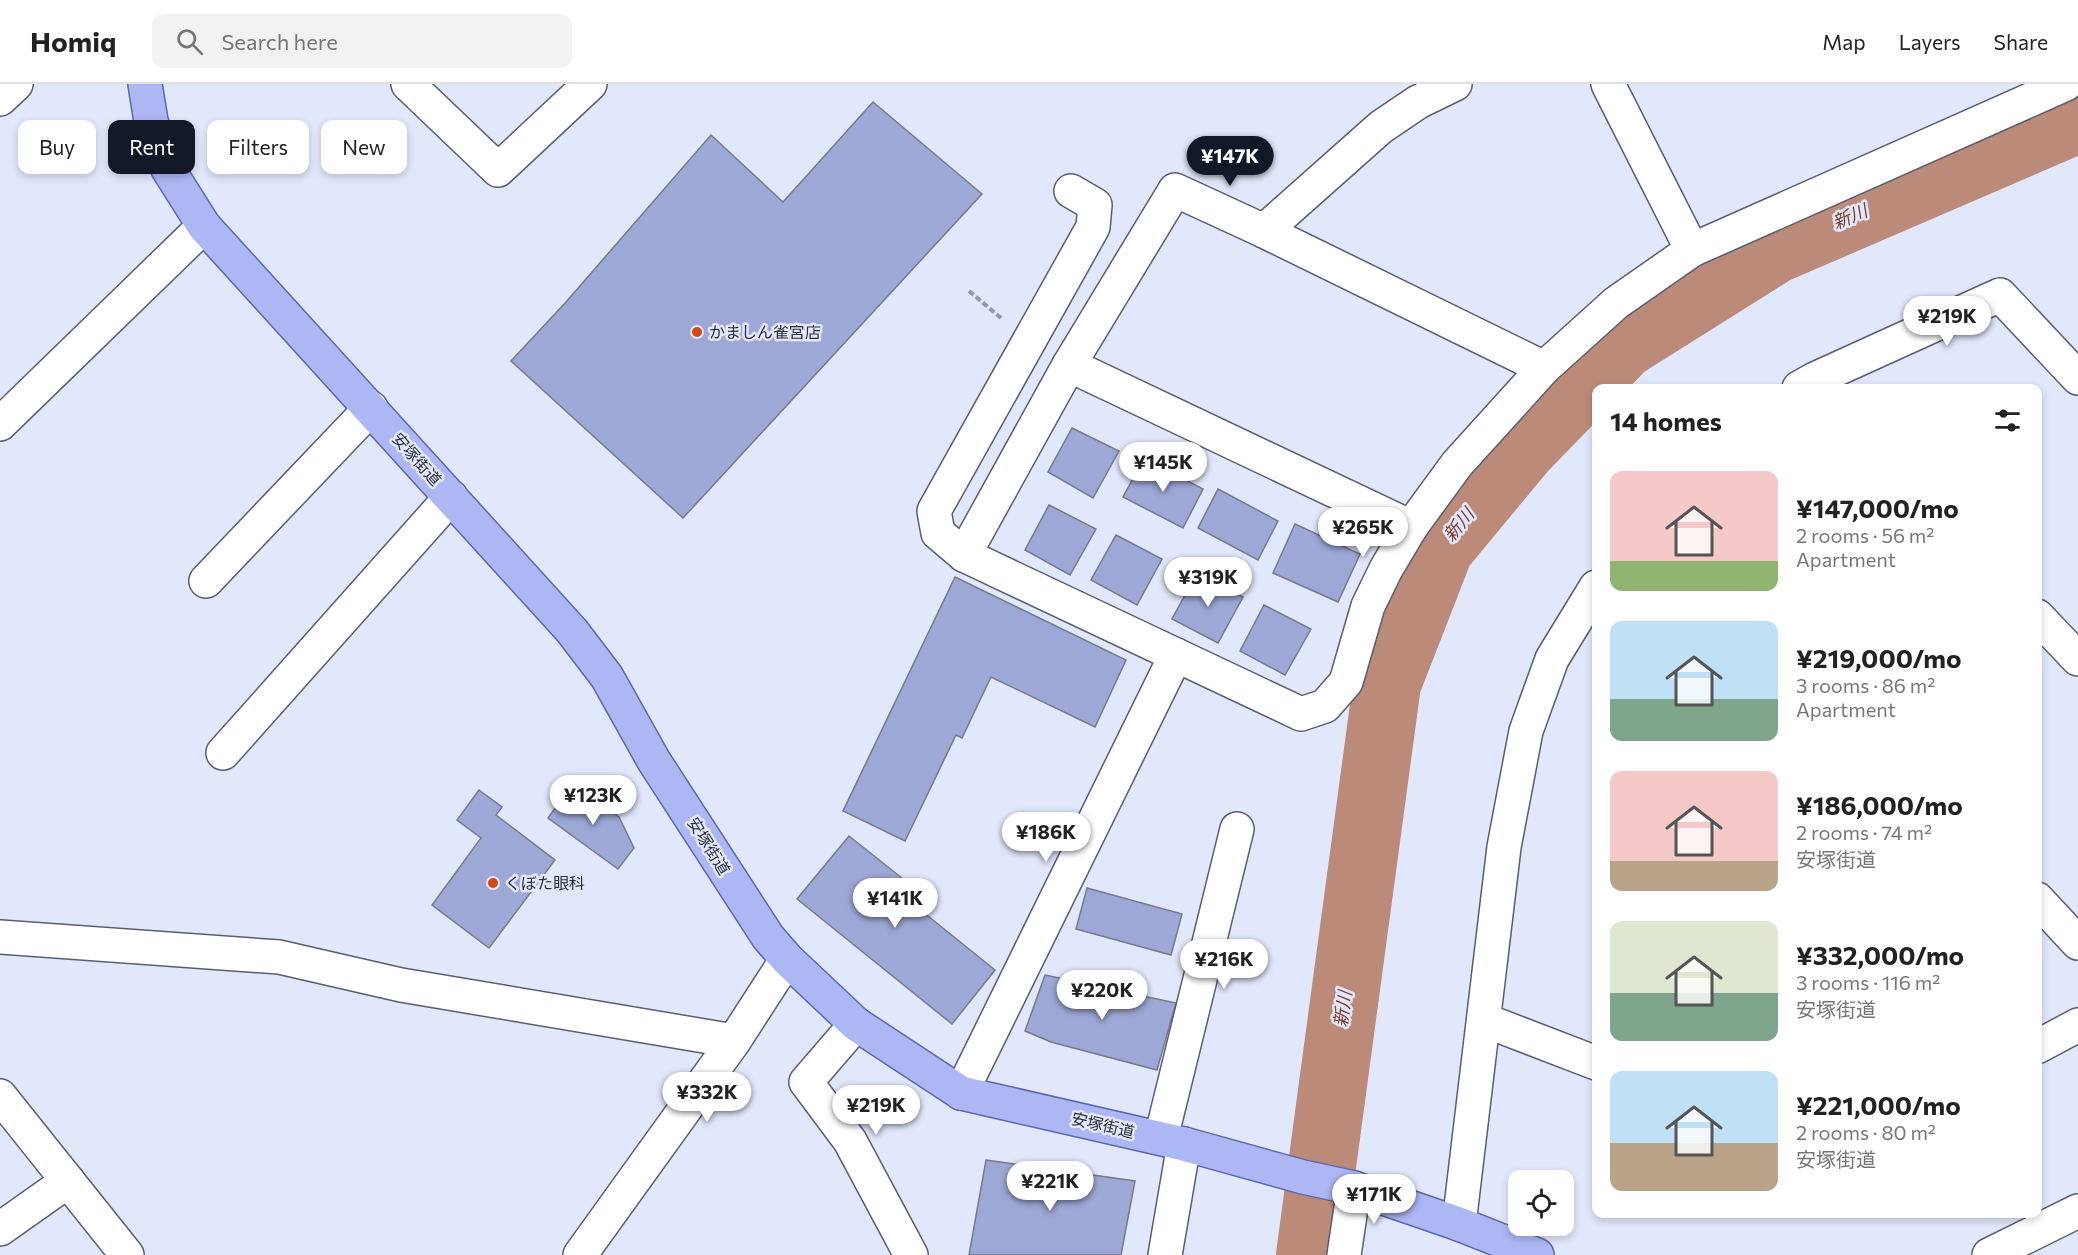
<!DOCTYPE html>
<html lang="en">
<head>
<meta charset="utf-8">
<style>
  :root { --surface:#fff; --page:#f2f2f2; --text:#222; --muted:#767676; --line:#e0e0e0; --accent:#111827 }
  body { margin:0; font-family:Commissioner,"Noto Sans JP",sans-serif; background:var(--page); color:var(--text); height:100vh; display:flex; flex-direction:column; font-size:22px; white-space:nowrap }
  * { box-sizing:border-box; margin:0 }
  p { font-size:20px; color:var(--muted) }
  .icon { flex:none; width:33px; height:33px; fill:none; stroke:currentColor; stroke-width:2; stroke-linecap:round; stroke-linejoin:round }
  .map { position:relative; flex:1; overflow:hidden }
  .sheet { position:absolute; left:1592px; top:300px; width:450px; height:834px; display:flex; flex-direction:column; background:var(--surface); border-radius:12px; box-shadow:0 3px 9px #0003 }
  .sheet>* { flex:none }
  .hud { position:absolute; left:18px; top:36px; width:570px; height:54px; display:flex; gap:12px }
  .controls { position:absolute; left:1508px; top:1086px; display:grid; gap:12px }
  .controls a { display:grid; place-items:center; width:66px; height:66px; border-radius:12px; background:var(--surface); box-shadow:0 3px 9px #0003; font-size:30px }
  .price { position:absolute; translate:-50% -51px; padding:0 14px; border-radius:21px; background:#fff; color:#222; font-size:20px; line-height:39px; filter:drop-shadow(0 2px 3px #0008) }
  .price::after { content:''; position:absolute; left:50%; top:36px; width:18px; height:14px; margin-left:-9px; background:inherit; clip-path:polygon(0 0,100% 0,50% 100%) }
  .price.current { background:var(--accent); color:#fff }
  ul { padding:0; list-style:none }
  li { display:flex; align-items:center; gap:18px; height:150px; padding:0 18px }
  li span { display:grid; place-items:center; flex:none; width:168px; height:120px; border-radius:12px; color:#555 }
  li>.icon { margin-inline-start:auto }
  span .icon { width:72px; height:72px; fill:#fffc; stroke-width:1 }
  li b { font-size:26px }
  h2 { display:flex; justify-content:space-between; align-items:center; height:72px; padding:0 18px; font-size:26px }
  .tag { padding:0 21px; border-radius:12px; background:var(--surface); box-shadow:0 3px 9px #0003; font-size:21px; line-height:54px }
  .tag.current { background:var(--accent); color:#fff }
  header { display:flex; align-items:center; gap:36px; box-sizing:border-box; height:84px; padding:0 30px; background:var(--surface); border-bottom:2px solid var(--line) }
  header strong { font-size:28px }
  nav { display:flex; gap:33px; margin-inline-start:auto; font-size:21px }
  .search { width:420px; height:54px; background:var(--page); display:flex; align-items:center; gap:15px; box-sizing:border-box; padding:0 21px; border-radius:12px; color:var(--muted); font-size:22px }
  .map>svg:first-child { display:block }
</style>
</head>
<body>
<header>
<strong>Homiq</strong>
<div class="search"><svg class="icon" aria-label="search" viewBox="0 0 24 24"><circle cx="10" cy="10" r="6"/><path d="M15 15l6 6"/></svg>Search here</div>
<nav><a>Map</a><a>Layers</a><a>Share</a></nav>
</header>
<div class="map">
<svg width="2078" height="1171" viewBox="0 0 2078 1171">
  <rect width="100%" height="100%" fill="#e2e8fc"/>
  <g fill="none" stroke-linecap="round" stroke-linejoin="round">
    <polyline stroke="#bc8a79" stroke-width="68" points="1310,1171 1387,600 1440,464 1523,364 1623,261 1774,166 2078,35"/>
  </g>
  <g fill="#9da8d6" stroke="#757a8c" stroke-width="1.5">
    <polygon points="873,18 982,110 683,434 511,277 566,218 711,51 783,118"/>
    <polygon points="1072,344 1119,367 1093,414 1048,388"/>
    <polygon points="1144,374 1203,405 1183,444 1123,413"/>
    <polygon points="1218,405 1278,437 1258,476 1198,444"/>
    <polygon points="1049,421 1096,445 1070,491 1025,466"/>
    <polygon points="1295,440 1360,470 1338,518 1273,489"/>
    <polygon points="1116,451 1162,475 1137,521 1091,496"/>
    <polygon points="1197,489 1243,513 1218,559 1172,535"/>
    <polygon points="955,493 1126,576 1095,643 991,593 962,654 956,651 905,757 843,727"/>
    <polygon points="1264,521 1311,545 1285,591 1240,567"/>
    <polygon points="573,699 619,733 634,764 618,785 548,734"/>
    <polygon points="479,706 502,723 496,731 555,776 489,864 432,821 481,754 457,736"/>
    <polygon points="849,752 932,818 923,828 995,886 952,940 797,815"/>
    <polygon points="1087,804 1182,830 1171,871 1076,845"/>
    <polygon points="1045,891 1176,919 1157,986 1051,958 1025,947"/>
    <polygon points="986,1076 1135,1097 1121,1171 969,1171"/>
  </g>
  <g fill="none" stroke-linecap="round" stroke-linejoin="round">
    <defs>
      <g id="minor">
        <polyline points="408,0 498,86 590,0"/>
        <polyline points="1455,0 1418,18 1381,43 1264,147 1544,284"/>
        <polyline points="1608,0 1692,166"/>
        <polyline points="0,15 16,0"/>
        <polyline points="1264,147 1175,106 1069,281 964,471 1301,630 1325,622 1346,598 1368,522 1386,485 1411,443 1457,380 1544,284 1616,219 1692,166 2066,0"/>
        <polyline points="1069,281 1411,443"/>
        <polyline points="1799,304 1815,295 2000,211 2078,294"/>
        <polyline points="0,340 204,142"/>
        <polyline points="964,471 938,449 934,427 1093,143 1095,121 1071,107"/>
        <polyline points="206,497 371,324"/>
        <polyline points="2037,532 2078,575"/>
        <polyline points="223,669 451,413"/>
        <polyline points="2037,815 2078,859"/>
        <polyline points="0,853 279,873 401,901 734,957"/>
        <polyline points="1484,936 1596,979"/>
        <polyline points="856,940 806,998 850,1057 911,1171"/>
        <polyline points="2037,963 2078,941"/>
        <polyline points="961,1009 1176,571"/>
        <polyline points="0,1012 127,1171"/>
        <polyline points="1161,1054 1237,745"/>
        <polyline points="1459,1140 1504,763 1526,647 1552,575 1596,503"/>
        <polyline points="0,1145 68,1097"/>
        <polyline points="580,1171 734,957 787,875"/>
        <polyline points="1165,1171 1184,1060"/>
        <polyline points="1344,1171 1354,1104"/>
        <polyline points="1989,1171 2078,1127"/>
      </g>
      <polyline id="major" points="145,0 151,37 168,85 204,142 572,547 607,593 654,677 768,853 787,875 856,940 961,1009 1184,1060 1303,1093 1354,1104 1459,1140 1537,1171"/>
    </defs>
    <use href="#minor" stroke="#595e6f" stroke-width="36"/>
    <use href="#major" stroke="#5b68ad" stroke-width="36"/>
    <polyline stroke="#9599a8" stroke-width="4" stroke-dasharray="6 3" stroke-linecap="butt" points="969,207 1001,234"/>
    <use href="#minor" stroke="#fff" stroke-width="33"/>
    <use href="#major" stroke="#acb7f4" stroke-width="33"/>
  </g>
  <g fill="#d14a11" stroke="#e2e8fc" stroke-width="2">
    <circle cx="697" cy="248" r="6"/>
    <circle cx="493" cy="799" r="6"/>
  </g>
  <g text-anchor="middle" stroke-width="5" stroke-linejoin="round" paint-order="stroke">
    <g font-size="16" fill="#2c2e36" stroke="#e2e8fc" text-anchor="start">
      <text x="709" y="254">かましん雀宮店</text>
      <text x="505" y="805">くぼた眼科</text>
    </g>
    <g font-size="16" fill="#2c2e36" stroke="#e2e8fc">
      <text transform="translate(417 375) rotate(48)" y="6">安塚街道</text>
      <text transform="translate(709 762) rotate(58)" y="6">安塚街道</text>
      <text transform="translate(1103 1041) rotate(13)" y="6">安塚街道</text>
    </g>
    <g font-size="18" font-style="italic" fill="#7c3b25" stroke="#e2e8fc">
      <text transform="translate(1850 133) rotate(-23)" y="6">新川</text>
      <text transform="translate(1459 441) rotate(-50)" y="6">新川</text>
      <text transform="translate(1343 925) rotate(-82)" y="6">新川</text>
    </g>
  </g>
</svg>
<div class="controls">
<a><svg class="icon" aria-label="locate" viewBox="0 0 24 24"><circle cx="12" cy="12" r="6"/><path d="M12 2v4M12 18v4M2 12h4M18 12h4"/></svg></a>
</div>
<b class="price current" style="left:1230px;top:103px">¥147K</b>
<b class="price" style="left:1947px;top:263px">¥219K</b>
<b class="price" style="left:1163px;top:409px">¥145K</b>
<b class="price" style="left:1363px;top:474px">¥265K</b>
<b class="price" style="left:1208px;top:524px">¥319K</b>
<b class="price" style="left:593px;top:742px">¥123K</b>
<b class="price" style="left:1046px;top:779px">¥186K</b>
<b class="price" style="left:895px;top:845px">¥141K</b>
<b class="price" style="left:1224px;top:906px">¥216K</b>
<b class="price" style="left:1102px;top:937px">¥220K</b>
<b class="price" style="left:707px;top:1039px">¥332K</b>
<b class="price" style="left:876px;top:1052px">¥219K</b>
<b class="price" style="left:1050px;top:1128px">¥221K</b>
<b class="price" style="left:1374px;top:1141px">¥171K</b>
<div class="hud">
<a class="tag">Buy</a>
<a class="tag current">Rent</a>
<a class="tag">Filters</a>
<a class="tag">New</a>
</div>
<section class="sheet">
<h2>14 homes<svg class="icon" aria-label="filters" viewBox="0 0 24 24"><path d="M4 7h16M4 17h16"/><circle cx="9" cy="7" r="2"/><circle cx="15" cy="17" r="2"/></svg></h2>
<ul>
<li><span style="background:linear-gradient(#f6c9c9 75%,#8fb573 0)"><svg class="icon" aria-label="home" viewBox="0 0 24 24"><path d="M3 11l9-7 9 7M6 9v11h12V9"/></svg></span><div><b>¥147,000/mo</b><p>2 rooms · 56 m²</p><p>Apartment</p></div></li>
<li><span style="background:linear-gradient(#bfe0f5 65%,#7fa58c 0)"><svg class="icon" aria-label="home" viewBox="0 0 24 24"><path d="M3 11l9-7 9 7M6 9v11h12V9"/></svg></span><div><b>¥219,000/mo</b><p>3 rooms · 86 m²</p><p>Apartment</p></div></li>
<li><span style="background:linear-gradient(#f6c9c9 75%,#b9a48a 0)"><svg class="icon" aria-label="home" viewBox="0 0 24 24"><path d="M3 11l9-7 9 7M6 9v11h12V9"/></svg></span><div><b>¥186,000/mo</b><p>2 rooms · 74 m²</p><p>安塚街道</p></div></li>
<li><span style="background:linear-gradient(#dfe7d0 60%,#7fa58c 0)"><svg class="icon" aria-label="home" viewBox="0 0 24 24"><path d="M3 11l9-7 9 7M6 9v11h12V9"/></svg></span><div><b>¥332,000/mo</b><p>3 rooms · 116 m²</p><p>安塚街道</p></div></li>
<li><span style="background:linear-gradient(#bfe0f5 60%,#b9a48a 0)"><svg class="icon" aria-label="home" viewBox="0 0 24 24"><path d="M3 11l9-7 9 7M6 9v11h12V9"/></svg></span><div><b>¥221,000/mo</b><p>2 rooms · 80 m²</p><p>安塚街道</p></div></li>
</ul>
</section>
</div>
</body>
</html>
